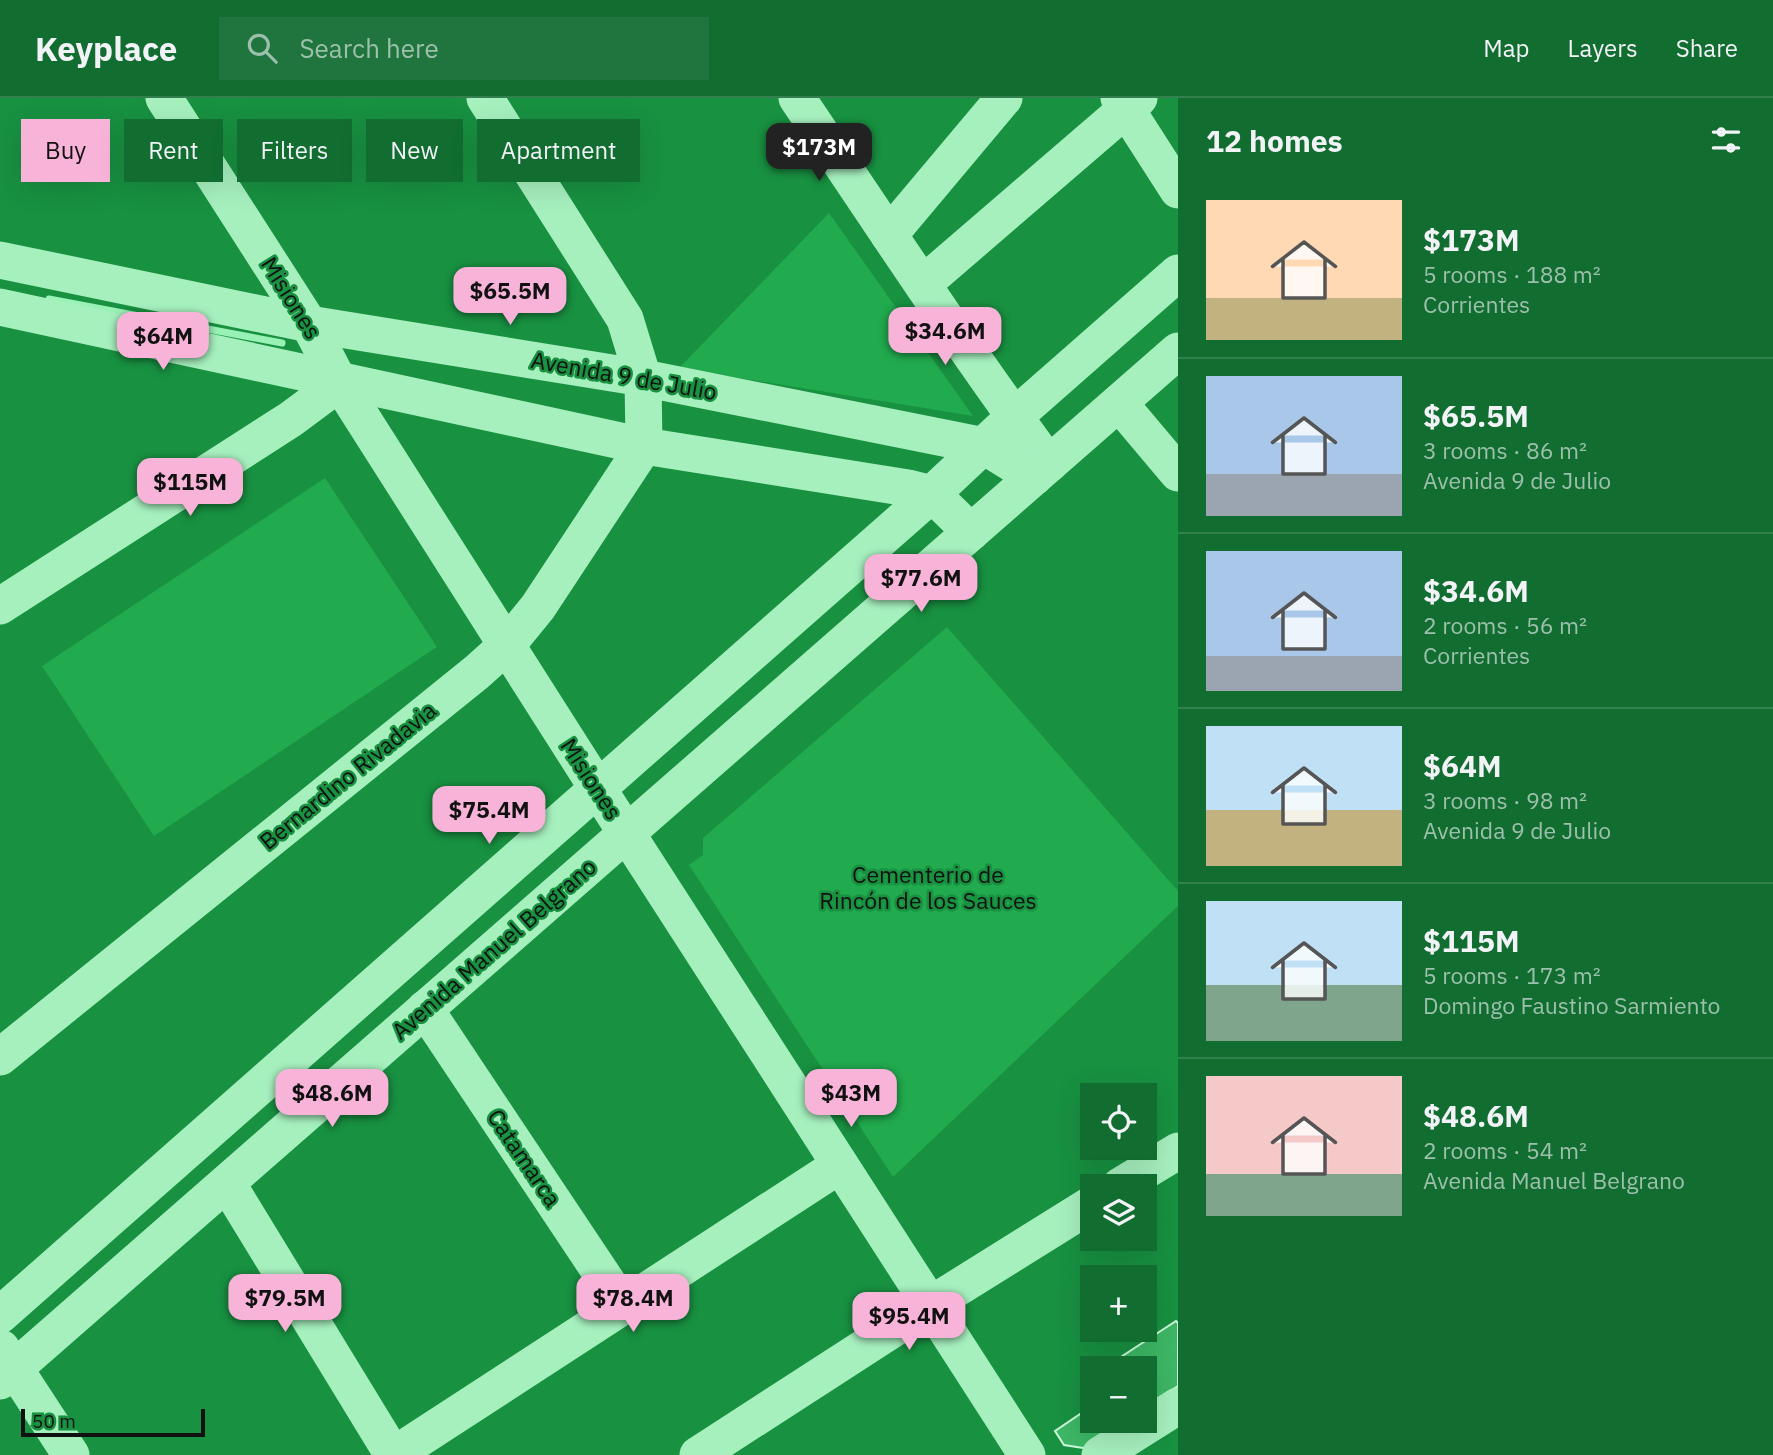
<!DOCTYPE html>
<html lang="en">
<head>
<meta charset="utf-8">
<style>
  :root { --surface:#126d31; --page:#1f753d; --text:#f1f3f6; --muted:#9cc0ab; --line:#31804d; --accent:#f7b3d8 }
  body { margin:0; font-family:"IBM Plex Sans",sans-serif; background:var(--page); color:var(--text); height:100vh; display:flex; flex-direction:column; font-size:26px; white-space:nowrap }
  * { box-sizing:border-box; margin:0 }
  p { font-size:23px; color:var(--muted) }
  .icon { flex:none; width:38px; height:38px; fill:none; stroke:currentColor; stroke-width:2; stroke-linecap:round; stroke-linejoin:round }
  .map { position:relative; flex:1; overflow:hidden }
  .side { display:flex; flex-direction:column; background:var(--surface); width:595px }
  .side>* { flex:none }
  .guide { position:absolute; left:21px; top:21px; width:665px; height:63px; display:flex; gap:14px }
  .fabs { position:absolute; left:1080px; top:985px; display:grid; gap:14px }
  .fabs a { display:grid; place-items:center; width:77px; height:77px; border-radius:0px; background:var(--surface); box-shadow:0 7px 28px #0002; font-size:35px }
  .scale { position:absolute; left:21px; bottom:18px; width:184px; box-sizing:border-box; padding-left:7px; border:4px solid #111; border-top:0; font-size:19px; line-height:24px; white-space:nowrap; color:#111; -webkit-text-stroke:5px #189141; paint-order:stroke }
  .price { position:absolute; translate:-50% -60px; padding:0 16px; border-radius:14px; background:var(--accent); color:#111; font-size:23px; line-height:46px; filter:drop-shadow(0 2px 4px #0008) }
  .price::after { content:''; position:absolute; left:50%; top:42px; width:21px; height:16px; margin-left:-10px; background:inherit; clip-path:polygon(0 0,100% 0,50% 100%) }
  .price.current { background:#222; color:#fff }
  ul { padding:0; list-style:none }
  li { display:flex; align-items:center; gap:21px; height:175px; padding:0 28px }
  li+li { border-top:2px solid var(--line) }
  li span { display:grid; place-items:center; flex:none; width:196px; height:140px; border-radius:0px; color:#555 }
  li>.icon { margin-inline-start:auto }
  span .icon { width:84px; height:84px; fill:#fffc; stroke-width:1 }
  li b { font-size:30px }
  h2 { display:flex; justify-content:space-between; align-items:center; height:84px; padding:0 28px; font-size:30px }
  .chip { padding:0 24px; border-radius:0px; background:var(--surface); box-shadow:0 7px 28px #0002; font-size:24px; line-height:63px }
  .chip.current { background:var(--accent); color:#111 }
  header { display:flex; align-items:center; gap:42px; box-sizing:border-box; height:98px; padding:0 35px; background:var(--surface); border-bottom:2px solid var(--line) }
  header strong { font-size:33px }
  nav { display:flex; gap:38px; margin-inline-start:auto; font-size:24px }
  .search { width:490px; height:63px; background:var(--page); display:flex; align-items:center; gap:18px; box-sizing:border-box; padding:0 24px; border-radius:0px; color:var(--muted); font-size:26px }
  main { display:flex; flex:1; min-height:0 }
  .map>svg:first-child { display:block }
</style>
</head>
<body>
<header>
<strong>Keyplace</strong>
<div class="search"><svg class="icon" aria-label="search" viewBox="0 0 24 24"><circle cx="10" cy="10" r="6"/><path d="M15 15l6 6"/></svg>Search here</div>
<nav><a>Map</a><a>Layers</a><a>Share</a></nav>
</header>
<main>
<div class="map">
<svg width="1178" height="1357" viewBox="0 0 1178 1357">
  <rect width="100%" height="100%" fill="#189141"/>
  <g fill="#21aa4e">
    <polygon points="829,115 973,318 679,270"/>
    <polygon points="325,380 437,549 154,738 42,568"/>
    <polygon points="947,529 1178,793 1178,808 893,1079 689,767 703,757 703,740"/>
  </g>
  <g fill="none" stroke-linecap="round" stroke-linejoin="round">
    <polyline stroke="#99f2b5" stroke-width="7" points="49,201 282,245"/>
  </g>
  <g fill="#3db765" stroke="#cdfbdc" stroke-width="2">
    <polygon points="1176,1223 1178,1225 1178,1288 1144,1310 1144,1270 1104,1270"/>
    <polygon points="1092,1308 1092,1323 1124,1323 1083,1350 1064,1347 1055,1333"/>
  </g>
  <g fill="none" stroke-linecap="round" stroke-linejoin="round">
    <g stroke="#a6f0be" stroke-width="37">
      <polyline points="164,0 309,226 338,282 598,691 1027,1357"/>
      <path d="M797,0C880,123 961,247 1049,366"/>
      <polyline points="1119,0 1178,92"/>
      <polyline points="889,137 1004,0"/>
      <polyline points="0,162 309,226 643,280 984,348 1034,379"/>
      <polyline points="923,186 1139,0"/>
      <polyline points="0,209 644,348 908,390 932,396 971,434"/>
      <polyline points="1119,305 1178,375"/>
      <polyline points="0,508 291,321 322,298 338,282"/>
      <polyline points="425,911 623,1208"/>
      <polyline points="0,959 477,574 507,547 538,509 644,348 643,280 625,221 485,0"/>
      <polyline points="227,1085 393,1357"/>
      <polyline points="1120,1088 1178,1053"/>
      <polyline points="0,1217 932,396 1014,319 1178,175"/>
      <polyline points="1,1250 71,1357"/>
      <polyline points="0,1283 1178,253"/>
      <polyline points="394,1357 840,1067"/>
      <polyline points="698,1357 930,1207 1092,1106"/>
      <polyline points="1100,1357 1178,1308"/>
    </g>
  </g>
  <g text-anchor="middle" stroke-width="5" stroke-linejoin="round" paint-order="stroke">
    <g font-size="23" fill="#111" stroke="#189141">
      <text transform="translate(291 200) rotate(58)" y="8">Misiones</text>
      <text transform="translate(624 278) rotate(10)" y="8">Avenida 9 de Julio</text>
      <text transform="translate(348 678) rotate(-39)" y="8">Bernardino Rivadavia</text>
      <text transform="translate(591 681) rotate(57)" y="8">Misiones</text>
      <text transform="translate(494 851) rotate(-41)" y="8">Avenida Manuel Belgrano</text>
      <text transform="translate(524 1060) rotate(56)" y="8">Catamarca</text>
    </g>
    <g font-size="23" fill="#111" stroke="#189141">
      <text x="928" y="785">Cementerio de<tspan x="928" dy="26">Rincón de los Sauces</tspan></text>
    </g>
  </g>
</svg>
<div class="fabs">
<a><svg class="icon" aria-label="locate" viewBox="0 0 24 24"><circle cx="12" cy="12" r="6"/><path d="M12 2v4M12 18v4M2 12h4M18 12h4"/></svg></a>
<a><svg class="icon" aria-label="layers" viewBox="0 0 24 24"><path d="M12 4l9 5-9 5-9-5zM3 14l9 5 9-5"/></svg></a>
<a>+</a>
<a>−</a>
</div>
<div class="scale">50 m</div>
<b class="price current" style="left:819px;top:85px">$173M</b>
<b class="price" style="left:510px;top:229px">$65.5M</b>
<b class="price" style="left:945px;top:269px">$34.6M</b>
<b class="price" style="left:163px;top:274px">$64M</b>
<b class="price" style="left:190px;top:420px">$115M</b>
<b class="price" style="left:921px;top:516px">$77.6M</b>
<b class="price" style="left:489px;top:748px">$75.4M</b>
<b class="price" style="left:332px;top:1031px">$48.6M</b>
<b class="price" style="left:851px;top:1031px">$43M</b>
<b class="price" style="left:285px;top:1236px">$79.5M</b>
<b class="price" style="left:633px;top:1236px">$78.4M</b>
<b class="price" style="left:909px;top:1254px">$95.4M</b>
<div class="guide">
<a class="chip current">Buy</a>
<a class="chip">Rent</a>
<a class="chip">Filters</a>
<a class="chip">New</a>
<a class="chip">Apartment</a>
</div>
</div>
<section class="side">
<h2>12 homes<svg class="icon" aria-label="filters" viewBox="0 0 24 24"><path d="M4 7h16M4 17h16"/><circle cx="9" cy="7" r="2"/><circle cx="15" cy="17" r="2"/></svg></h2>
<ul>
<li><span style="background:linear-gradient(#ffd9b3 70%,#c2b280 0)"><svg class="icon" aria-label="home" viewBox="0 0 24 24"><path d="M3 11l9-7 9 7M6 9v11h12V9"/></svg></span><div><b>$173M</b><p>5 rooms · 188 m²</p><p>Corrientes</p></div></li>
<li><span style="background:linear-gradient(#a9c7e8 70%,#9aa5b1 0)"><svg class="icon" aria-label="home" viewBox="0 0 24 24"><path d="M3 11l9-7 9 7M6 9v11h12V9"/></svg></span><div><b>$65.5M</b><p>3 rooms · 86 m²</p><p>Avenida 9 de Julio</p></div></li>
<li><span style="background:linear-gradient(#a9c7e8 75%,#9aa5b1 0)"><svg class="icon" aria-label="home" viewBox="0 0 24 24"><path d="M3 11l9-7 9 7M6 9v11h12V9"/></svg></span><div><b>$34.6M</b><p>2 rooms · 56 m²</p><p>Corrientes</p></div></li>
<li><span style="background:linear-gradient(#bfe0f5 60%,#c2b280 0)"><svg class="icon" aria-label="home" viewBox="0 0 24 24"><path d="M3 11l9-7 9 7M6 9v11h12V9"/></svg></span><div><b>$64M</b><p>3 rooms · 98 m²</p><p>Avenida 9 de Julio</p></div></li>
<li><span style="background:linear-gradient(#bfe0f5 60%,#7fa58c 0)"><svg class="icon" aria-label="home" viewBox="0 0 24 24"><path d="M3 11l9-7 9 7M6 9v11h12V9"/></svg></span><div><b>$115M</b><p>5 rooms · 173 m²</p><p>Domingo Faustino Sarmiento</p></div></li>
<li><span style="background:linear-gradient(#f6c9c9 70%,#7fa58c 0)"><svg class="icon" aria-label="home" viewBox="0 0 24 24"><path d="M3 11l9-7 9 7M6 9v11h12V9"/></svg></span><div><b>$48.6M</b><p>2 rooms · 54 m²</p><p>Avenida Manuel Belgrano</p></div></li>
</ul>
</section>
</main>
</body>
</html>
